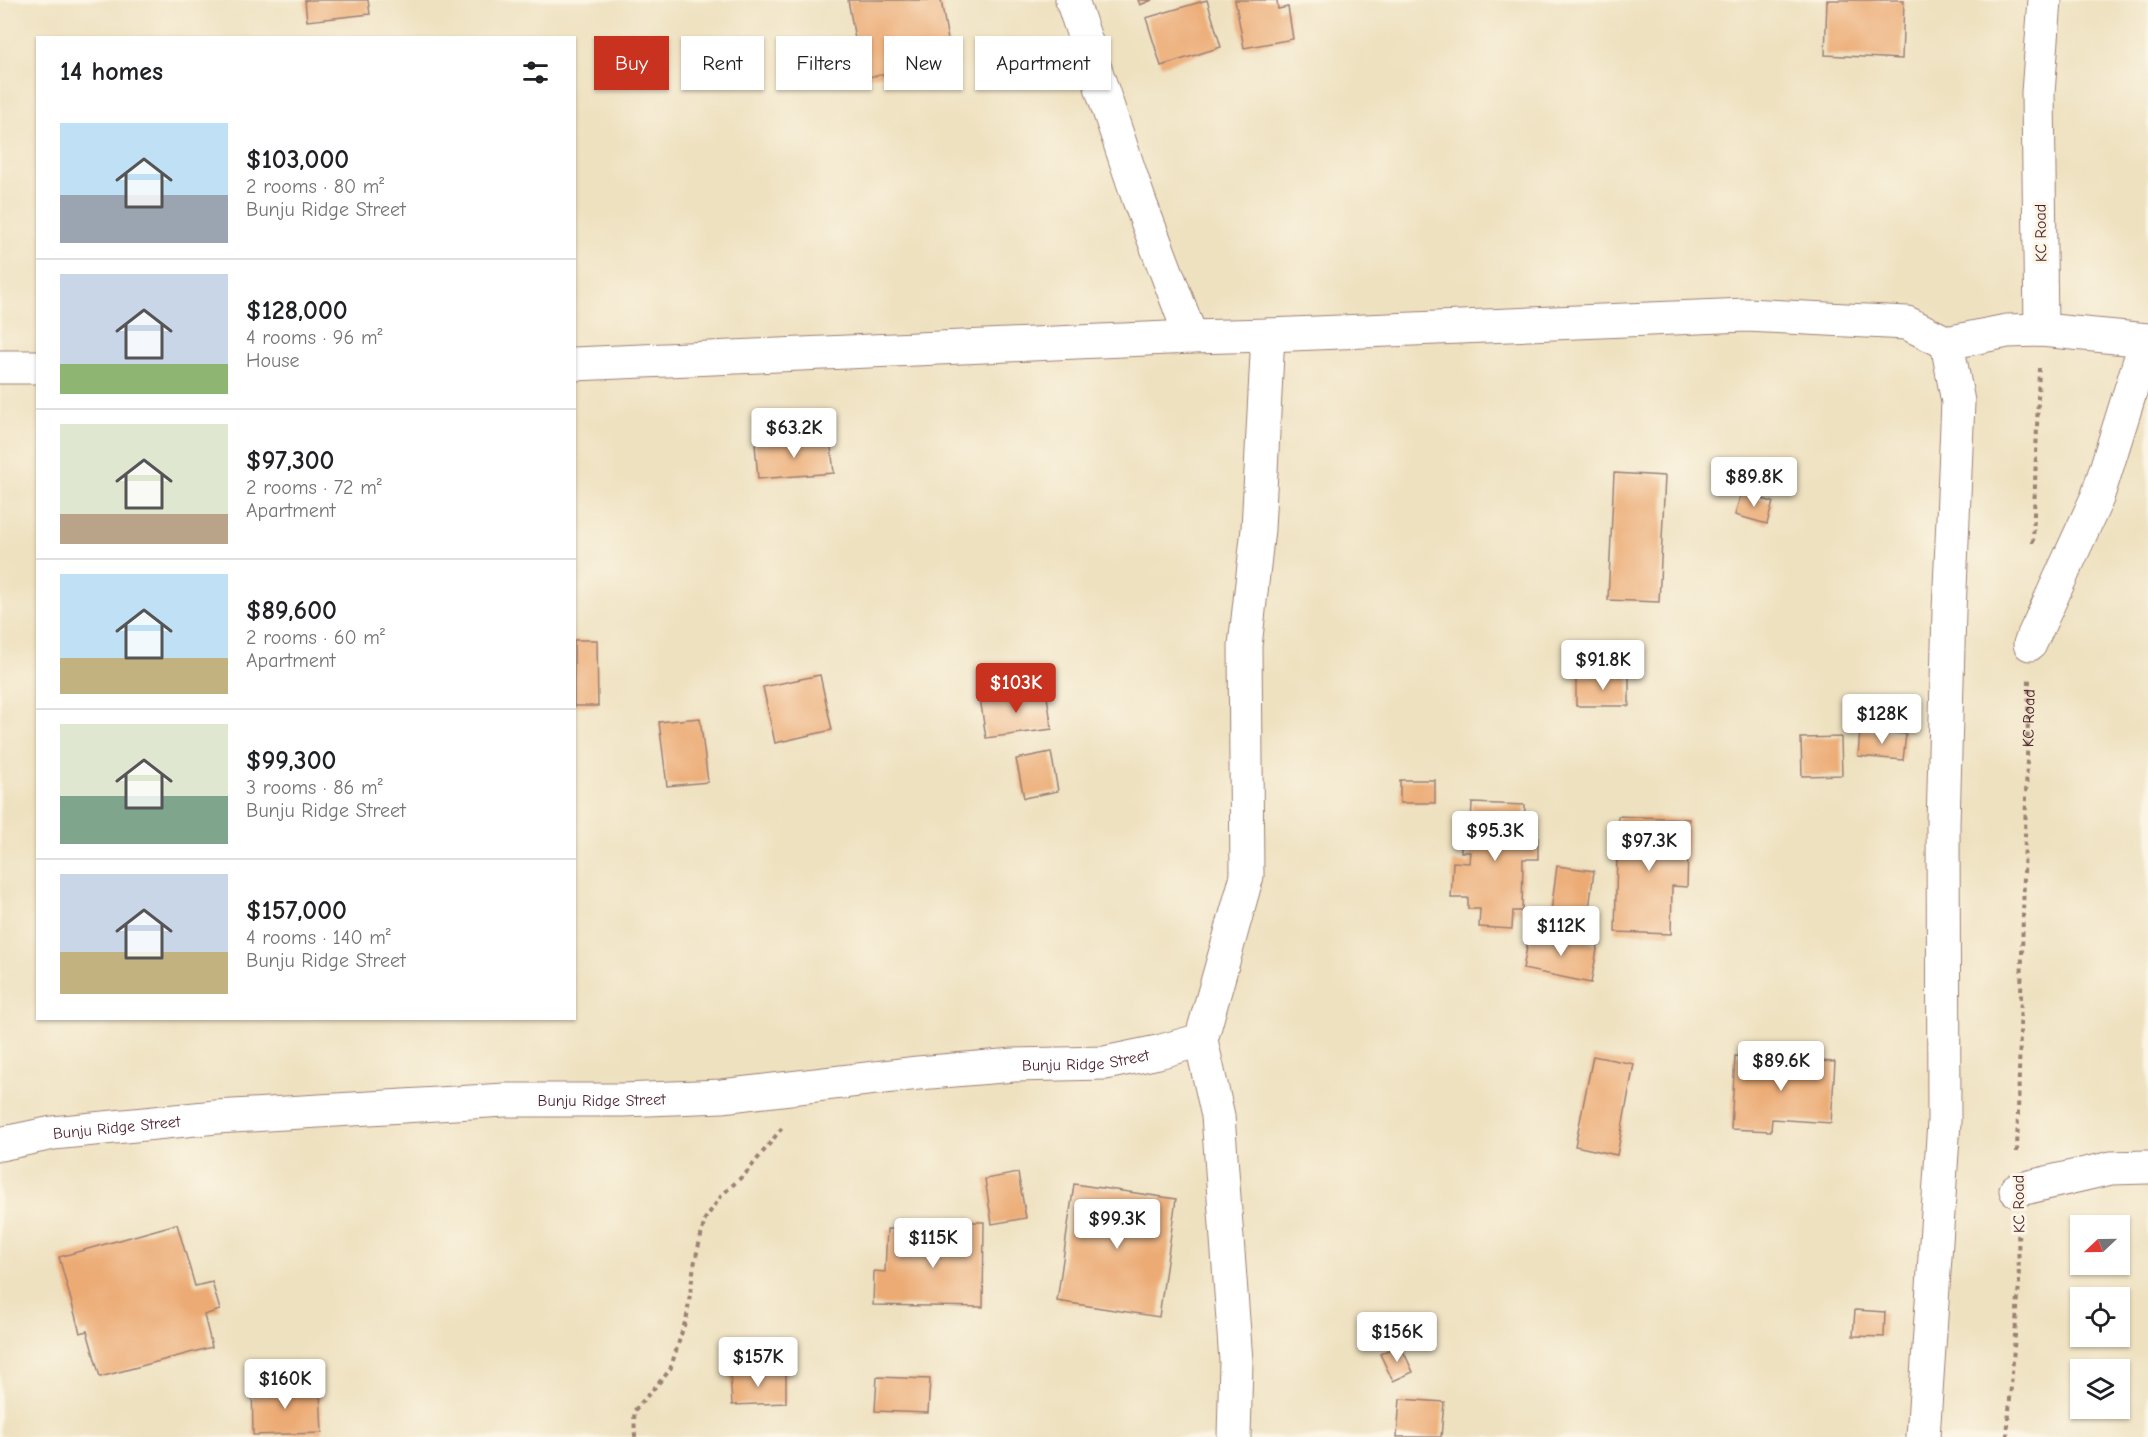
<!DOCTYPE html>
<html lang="en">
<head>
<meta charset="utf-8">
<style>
  :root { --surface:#fff; --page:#f2f2f2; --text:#202124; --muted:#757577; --line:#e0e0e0; --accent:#c8321e }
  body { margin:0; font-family:"Comic Neue",sans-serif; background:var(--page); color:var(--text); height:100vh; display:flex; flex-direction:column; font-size:22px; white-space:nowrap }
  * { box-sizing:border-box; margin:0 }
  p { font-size:20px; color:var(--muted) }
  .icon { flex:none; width:33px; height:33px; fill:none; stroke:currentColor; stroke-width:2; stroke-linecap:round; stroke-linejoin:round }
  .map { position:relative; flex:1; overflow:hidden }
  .panel { position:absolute; left:36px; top:36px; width:540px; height:984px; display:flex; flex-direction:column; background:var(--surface); border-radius:0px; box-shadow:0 2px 4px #0004 }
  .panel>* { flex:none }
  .banner { position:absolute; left:594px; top:36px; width:570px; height:54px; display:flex; gap:12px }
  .needle { width:39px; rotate:248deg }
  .controls { position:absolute; left:2070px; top:1215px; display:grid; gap:12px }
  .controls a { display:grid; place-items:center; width:60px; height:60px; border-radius:0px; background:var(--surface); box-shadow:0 2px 4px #0004; font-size:30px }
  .price { position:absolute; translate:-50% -51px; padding:0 14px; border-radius:6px; background:#fff; color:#222; font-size:20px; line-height:39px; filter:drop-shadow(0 2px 3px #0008) }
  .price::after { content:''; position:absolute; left:50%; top:36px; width:18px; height:14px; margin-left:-9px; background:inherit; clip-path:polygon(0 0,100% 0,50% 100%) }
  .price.selected { background:var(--accent); color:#fff }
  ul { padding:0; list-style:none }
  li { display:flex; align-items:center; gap:18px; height:150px; padding:0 24px }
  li+li { border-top:2px solid var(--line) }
  li span { display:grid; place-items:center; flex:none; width:168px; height:120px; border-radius:0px; color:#555 }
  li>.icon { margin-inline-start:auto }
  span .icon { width:72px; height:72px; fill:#fffc; stroke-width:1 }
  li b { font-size:26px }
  h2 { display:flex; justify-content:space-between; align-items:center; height:72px; padding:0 24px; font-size:26px }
  .pill { padding:0 21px; border-radius:0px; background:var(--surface); box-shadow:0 2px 4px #0004; font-size:21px; line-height:54px }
  .pill.selected { background:var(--accent); color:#fff }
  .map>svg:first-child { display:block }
</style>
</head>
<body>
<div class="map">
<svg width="2148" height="1437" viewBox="0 0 2148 1437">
  <rect width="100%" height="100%" fill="#fcf5e5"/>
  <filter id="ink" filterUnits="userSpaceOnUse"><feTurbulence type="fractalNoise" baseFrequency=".0167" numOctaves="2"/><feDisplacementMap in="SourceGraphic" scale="12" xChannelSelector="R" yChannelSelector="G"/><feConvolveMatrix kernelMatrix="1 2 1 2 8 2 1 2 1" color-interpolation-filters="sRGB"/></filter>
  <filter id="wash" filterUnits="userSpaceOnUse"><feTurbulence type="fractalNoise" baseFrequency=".008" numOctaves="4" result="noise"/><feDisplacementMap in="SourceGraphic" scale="24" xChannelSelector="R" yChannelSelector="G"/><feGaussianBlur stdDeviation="1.35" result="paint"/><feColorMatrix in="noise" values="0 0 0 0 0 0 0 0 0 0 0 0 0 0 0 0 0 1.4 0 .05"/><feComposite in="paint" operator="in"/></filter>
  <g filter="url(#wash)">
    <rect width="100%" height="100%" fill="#eee1c0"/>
    <g id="blocks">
      <g fill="#ecab74">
        <polygon points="305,0 368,0 370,14 307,21"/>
        <polygon points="848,0 941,0 952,63 862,78"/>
        <polygon points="1138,0 1152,0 1140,5"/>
        <polygon points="1207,0 1221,47 1161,66 1146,18"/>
        <polygon points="1235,0 1277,0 1278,9 1288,7 1293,39 1244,48"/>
        <polygon points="1827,0 1904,0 1902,59 1825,55"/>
        <polygon points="830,439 834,473 758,479 755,444"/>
        <polygon points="1614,473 1665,476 1659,602 1608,600"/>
        <polygon points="1741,493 1773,502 1767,524 1735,515"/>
        <polygon points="574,640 597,640 598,706 574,706"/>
        <polygon points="820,675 832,730 775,743 763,687"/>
        <polygon points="1629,675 1629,706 1576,706 1576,676"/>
        <polygon points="1046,690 1052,729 986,738 980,698"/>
        <polygon points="700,718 708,782 667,786 659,722"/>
        <polygon points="1860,730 1906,734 1903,760 1858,756"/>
        <polygon points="1841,737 1842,775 1802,776 1801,738"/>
        <polygon points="1051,752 1058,791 1024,798 1016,759"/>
        <rect x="1400" y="780" width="35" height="23"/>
        <polygon points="1472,803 1525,805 1524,824 1538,825 1538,859 1523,859 1522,911 1513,911 1512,929 1479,927 1480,909 1468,909 1468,898 1451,898 1453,862 1469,863 1470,852 1461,852 1462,822 1471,823"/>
        <polygon points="1618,816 1689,819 1687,887 1672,886 1671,934 1615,932"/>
        <polygon points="1557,866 1594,871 1587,924 1550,919"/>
        <polygon points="1530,930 1598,944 1591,983 1523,969"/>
        <polygon points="1593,1056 1634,1064 1617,1155 1575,1146"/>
        <polygon points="1735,1056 1835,1062 1831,1123 1772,1119 1771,1131 1731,1129"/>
        <polygon points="1018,1173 1026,1218 992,1224 985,1179"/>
        <polygon points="1074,1184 1176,1199 1159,1317 1057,1301"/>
        <polygon points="946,1222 984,1222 983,1307 873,1305 874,1271 885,1272 887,1229 910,1230 911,1240 946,1241"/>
        <polygon points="177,1224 195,1286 212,1282 220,1310 204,1315 212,1347 100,1377 87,1331 80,1333 59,1257"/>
        <polygon points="1855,1310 1885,1312 1884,1337 1853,1336"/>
        <polygon points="1400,1344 1413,1372 1393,1381 1380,1354"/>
        <polygon points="786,1371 786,1403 732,1405 730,1372"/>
        <polygon points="877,1377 930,1379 928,1413 875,1411"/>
        <polygon points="252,1381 285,1381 285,1392 320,1391 322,1433 253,1435"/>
        <polygon points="1400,1399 1444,1402 1441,1437 1397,1437"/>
      </g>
    </g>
  </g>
  <g filter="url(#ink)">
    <use href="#blocks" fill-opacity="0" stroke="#9c8076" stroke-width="1.5"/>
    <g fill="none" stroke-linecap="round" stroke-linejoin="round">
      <defs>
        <g id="street">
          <polyline points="1072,0 1139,200 1191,337"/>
          <polyline points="2041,330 2038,93 2045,0"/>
          <polyline points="1947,343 2007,331 2041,330 2148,340"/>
          <polyline points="574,364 1191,337 1268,335 1746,315 1907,323 1947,343 1958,402 1949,611 1943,823 1944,1122 1923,1437"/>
          <polyline points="0,367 38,367"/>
          <polyline points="2030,644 2097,498 2146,341"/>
          <path id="s2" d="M0,1144L53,1133L216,1117L505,1100H623L722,1096L918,1073L1014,1065L1105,1063L1158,1052L1201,1040"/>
          <polyline points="2016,1190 2111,1168 2148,1167"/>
          <polyline points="1234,1437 1236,1361 1218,1116 1201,1040 1247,876 1245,646 1258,529 1268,335"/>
        </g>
      </defs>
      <use href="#street" stroke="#9c8076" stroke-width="35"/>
      <g stroke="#9c8076" stroke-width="4" stroke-dasharray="4.5 4.5" stroke-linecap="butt">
        <polyline points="2033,543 2039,368"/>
        <path id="s1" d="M2017,1152L2029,679"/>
        <polyline points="635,1437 634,1411 670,1370 687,1316 694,1265 705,1219 722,1195 747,1172 782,1128"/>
        <polyline points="2007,1437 2019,1284 2018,1225"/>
      </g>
      <use href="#street" stroke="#fff" stroke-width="33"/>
    </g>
  </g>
  <g text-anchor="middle" stroke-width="6" stroke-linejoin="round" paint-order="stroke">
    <g font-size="16" fill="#4a1f2b" stroke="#fcf5e5">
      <text transform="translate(2040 233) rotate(-91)" y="6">KC Road</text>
      <text dy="6" stroke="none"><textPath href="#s1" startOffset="434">KC Road</textPath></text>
      <text dy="6" stroke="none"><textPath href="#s2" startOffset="1090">Bunju Ridge Street</textPath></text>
      <text dy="6" stroke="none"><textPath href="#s2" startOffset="604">Bunju Ridge Street</textPath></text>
      <text dy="6" stroke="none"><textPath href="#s2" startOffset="118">Bunju Ridge Street</textPath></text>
      <text transform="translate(2018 1204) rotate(-91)" y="6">KC Road</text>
    </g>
  </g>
</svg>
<div class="controls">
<a><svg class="needle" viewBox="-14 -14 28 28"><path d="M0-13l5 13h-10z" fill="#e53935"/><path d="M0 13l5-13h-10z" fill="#757577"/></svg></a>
<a><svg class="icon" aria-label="locate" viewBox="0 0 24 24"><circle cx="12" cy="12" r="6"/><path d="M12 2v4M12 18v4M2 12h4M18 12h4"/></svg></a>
<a><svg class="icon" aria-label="layers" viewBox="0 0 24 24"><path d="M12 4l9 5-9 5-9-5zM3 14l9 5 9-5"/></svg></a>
</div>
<b class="price" style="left:794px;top:459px">$63.2K</b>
<b class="price" style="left:1754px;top:508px">$89.8K</b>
<b class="price" style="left:1603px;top:691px">$91.8K</b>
<b class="price selected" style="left:1016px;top:714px">$103K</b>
<b class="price" style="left:1882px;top:745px">$128K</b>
<b class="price" style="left:1495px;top:862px">$95.3K</b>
<b class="price" style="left:1649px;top:872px">$97.3K</b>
<b class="price" style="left:1561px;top:957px">$112K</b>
<b class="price" style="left:1781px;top:1092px">$89.6K</b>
<b class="price" style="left:1117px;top:1250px">$99.3K</b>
<b class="price" style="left:933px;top:1269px">$115K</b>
<b class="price" style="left:1397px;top:1363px">$156K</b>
<b class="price" style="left:758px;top:1388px">$157K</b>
<b class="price" style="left:285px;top:1410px">$160K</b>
<div class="banner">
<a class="pill selected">Buy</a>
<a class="pill">Rent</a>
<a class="pill">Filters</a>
<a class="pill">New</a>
<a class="pill">Apartment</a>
</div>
<section class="panel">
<h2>14 homes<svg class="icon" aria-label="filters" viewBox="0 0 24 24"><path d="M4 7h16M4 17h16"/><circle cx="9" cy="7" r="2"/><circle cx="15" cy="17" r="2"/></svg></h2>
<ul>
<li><span style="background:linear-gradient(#bfe0f5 60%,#9aa5b1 0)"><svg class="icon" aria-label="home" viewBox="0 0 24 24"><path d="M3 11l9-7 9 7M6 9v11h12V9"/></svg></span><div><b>$103,000</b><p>2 rooms · 80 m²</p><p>Bunju Ridge Street</p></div></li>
<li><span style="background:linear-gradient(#c9d6e8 75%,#8fb573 0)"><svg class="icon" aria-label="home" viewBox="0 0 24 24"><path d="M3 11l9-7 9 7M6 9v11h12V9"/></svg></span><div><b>$128,000</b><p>4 rooms · 96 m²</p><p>House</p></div></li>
<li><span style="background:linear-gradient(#dfe7d0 75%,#b9a48a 0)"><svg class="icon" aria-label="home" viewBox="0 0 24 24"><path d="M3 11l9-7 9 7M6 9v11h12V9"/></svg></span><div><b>$97,300</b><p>2 rooms · 72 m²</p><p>Apartment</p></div></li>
<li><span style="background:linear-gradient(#bfe0f5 70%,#c2b280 0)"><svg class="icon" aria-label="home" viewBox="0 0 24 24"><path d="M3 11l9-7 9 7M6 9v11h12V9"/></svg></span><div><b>$89,600</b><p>2 rooms · 60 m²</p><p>Apartment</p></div></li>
<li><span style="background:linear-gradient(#dfe7d0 60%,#7fa58c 0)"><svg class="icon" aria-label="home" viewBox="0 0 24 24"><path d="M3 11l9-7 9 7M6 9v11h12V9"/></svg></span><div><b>$99,300</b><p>3 rooms · 86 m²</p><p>Bunju Ridge Street</p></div></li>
<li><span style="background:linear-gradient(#c9d6e8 65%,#c2b280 0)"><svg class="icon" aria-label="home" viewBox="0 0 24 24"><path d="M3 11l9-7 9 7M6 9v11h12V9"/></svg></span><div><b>$157,000</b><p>4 rooms · 140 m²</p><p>Bunju Ridge Street</p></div></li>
</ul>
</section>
</div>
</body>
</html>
